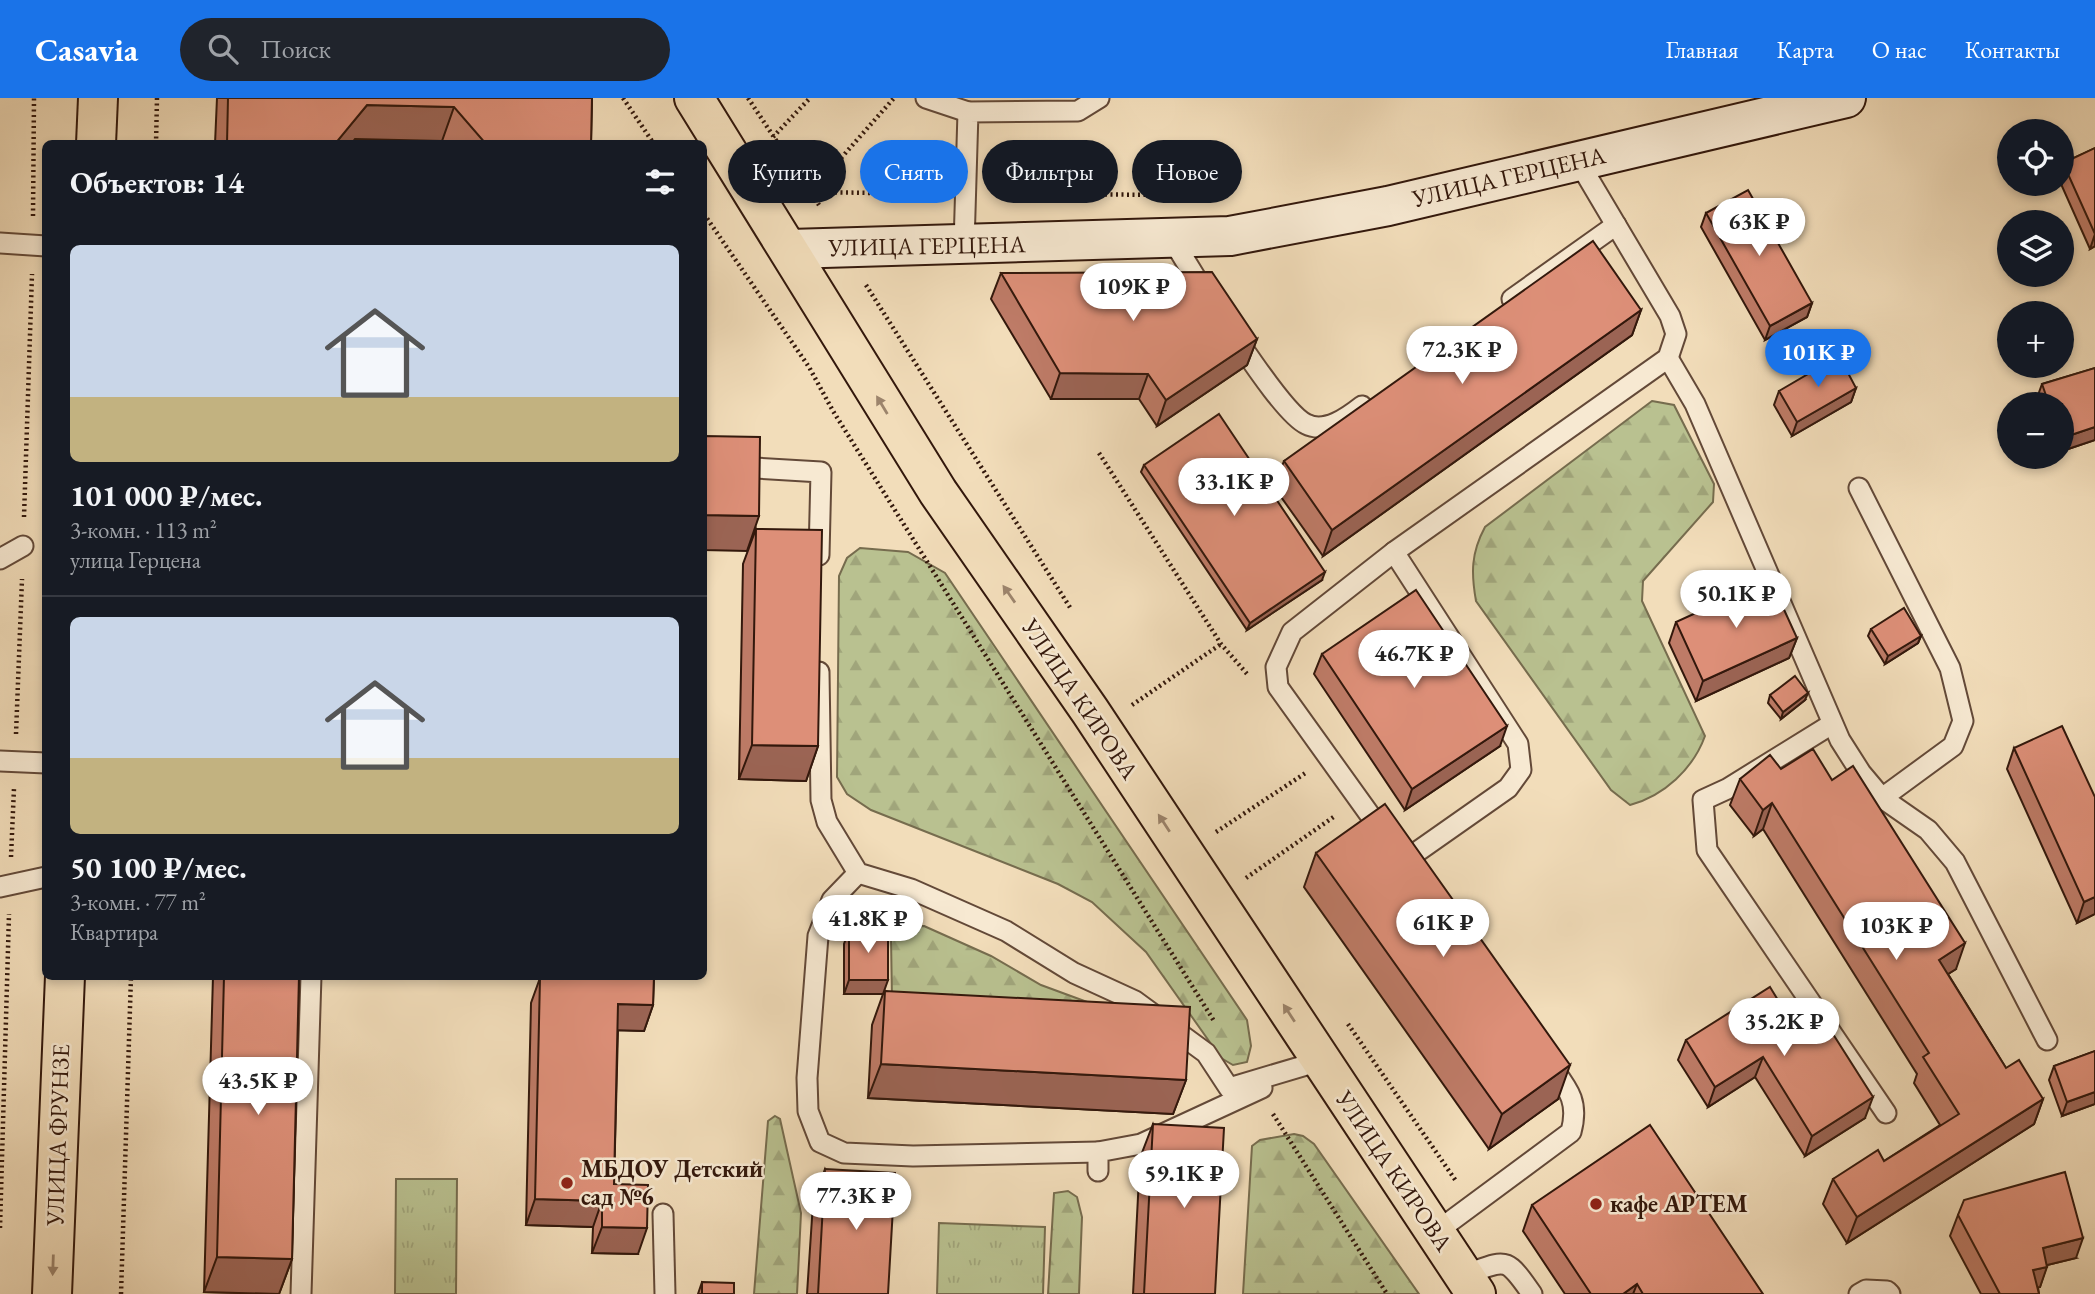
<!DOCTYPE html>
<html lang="ru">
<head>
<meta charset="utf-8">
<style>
  :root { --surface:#171b24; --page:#20242c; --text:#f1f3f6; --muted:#9ea1a6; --line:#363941; --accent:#1a73e8 }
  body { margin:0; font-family:"EB Garamond",serif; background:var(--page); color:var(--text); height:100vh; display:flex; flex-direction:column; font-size:26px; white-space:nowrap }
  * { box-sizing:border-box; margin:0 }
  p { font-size:23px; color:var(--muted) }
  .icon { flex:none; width:38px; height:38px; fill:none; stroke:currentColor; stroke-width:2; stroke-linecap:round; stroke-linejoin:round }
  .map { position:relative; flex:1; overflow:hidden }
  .panel { position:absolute; left:42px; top:42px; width:665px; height:840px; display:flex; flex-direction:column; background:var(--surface); border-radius:10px; box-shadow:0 4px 10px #0003 }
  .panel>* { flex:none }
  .banner { position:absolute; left:728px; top:42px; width:665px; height:63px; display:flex; gap:14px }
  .buttons { position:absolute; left:1997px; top:21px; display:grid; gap:14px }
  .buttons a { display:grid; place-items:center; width:77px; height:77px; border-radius:50%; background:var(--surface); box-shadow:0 4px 10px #0003; font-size:35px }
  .price { position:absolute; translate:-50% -60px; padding:0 16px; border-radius:24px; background:#fff; color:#222; font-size:23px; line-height:46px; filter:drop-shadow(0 2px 4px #0008) }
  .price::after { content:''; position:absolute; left:50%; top:42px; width:21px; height:16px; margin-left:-10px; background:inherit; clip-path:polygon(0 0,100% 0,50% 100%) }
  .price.active { background:var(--accent); color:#fff }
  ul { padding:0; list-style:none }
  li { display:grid; align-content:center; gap:14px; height:371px; padding:0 28px }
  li+li { border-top:2px solid var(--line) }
  li span { display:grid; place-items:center; height:217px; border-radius:10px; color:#555 }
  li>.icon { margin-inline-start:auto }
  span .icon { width:126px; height:126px; fill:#fffc; stroke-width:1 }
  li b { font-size:30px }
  h2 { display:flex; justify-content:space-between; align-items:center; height:84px; padding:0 28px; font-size:30px }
  .pill { padding:0 24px; border-radius:32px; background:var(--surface); box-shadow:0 4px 10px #0003; font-size:24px; line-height:63px }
  .pill.active { background:var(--accent); color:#fff }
  header { display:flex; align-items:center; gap:42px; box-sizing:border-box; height:98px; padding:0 35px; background:var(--accent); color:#fff }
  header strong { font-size:33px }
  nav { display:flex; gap:38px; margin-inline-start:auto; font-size:24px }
  .search { width:490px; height:63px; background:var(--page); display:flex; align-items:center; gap:18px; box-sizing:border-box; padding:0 24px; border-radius:38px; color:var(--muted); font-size:26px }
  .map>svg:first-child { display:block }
</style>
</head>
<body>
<header>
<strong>Casavia</strong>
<div class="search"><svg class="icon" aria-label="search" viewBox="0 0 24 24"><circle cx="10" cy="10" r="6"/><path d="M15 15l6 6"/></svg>Поиск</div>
<nav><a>Главная</a><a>Карта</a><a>О нас</a><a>Контакты</a></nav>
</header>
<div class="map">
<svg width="2095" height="1196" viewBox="0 0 2095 1196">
  <defs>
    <pattern id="forest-firs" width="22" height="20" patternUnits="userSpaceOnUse" patternTransform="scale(1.75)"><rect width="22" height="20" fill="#b9c190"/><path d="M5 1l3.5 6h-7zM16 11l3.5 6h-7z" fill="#a0a57b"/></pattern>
    <pattern id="park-tufts" width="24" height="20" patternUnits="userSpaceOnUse" patternTransform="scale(1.75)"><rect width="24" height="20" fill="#b9c190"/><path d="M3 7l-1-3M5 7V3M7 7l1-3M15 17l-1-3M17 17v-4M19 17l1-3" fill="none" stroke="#a0a57b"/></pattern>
  </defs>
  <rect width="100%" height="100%" fill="#f2ddba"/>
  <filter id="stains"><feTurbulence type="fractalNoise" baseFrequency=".00286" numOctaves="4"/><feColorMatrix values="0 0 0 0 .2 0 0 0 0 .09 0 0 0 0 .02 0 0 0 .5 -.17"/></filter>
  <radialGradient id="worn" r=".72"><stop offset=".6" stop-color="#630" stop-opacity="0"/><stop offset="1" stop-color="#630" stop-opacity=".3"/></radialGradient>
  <g fill="url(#forest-firs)" stroke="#766c4e" stroke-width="2">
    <path d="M1652,303L1674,307L1714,386L1713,404L1643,483L1642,503L1705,638C1693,671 1664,698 1630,707L1611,692L1476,503C1471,475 1471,455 1485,429Z"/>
    <polygon points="860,450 908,454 945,475 1247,922 1251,948 1247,964 1233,967 1221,960 1146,854 1092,804 1058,786 871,712 847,696 837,679 839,478 847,460"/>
    <polygon points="924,828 991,858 1041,887 1098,908 892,902 891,839 905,829"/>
    <polygon points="775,1018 780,1021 801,1115 797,1196 754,1196 768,1023"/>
    <polygon points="1294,1036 1303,1038 1314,1046 1419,1196 1243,1196 1252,1048 1260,1042"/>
    <polygon points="1068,1093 1077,1099 1082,1119 1079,1196 1048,1196 1054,1095"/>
  </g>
  <g fill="url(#park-tufts)" stroke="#766c4e" stroke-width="2">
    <polygon points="396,1081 457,1081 456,1196 395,1196"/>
    <polygon points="939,1125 1045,1129 1043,1196 937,1196"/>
  </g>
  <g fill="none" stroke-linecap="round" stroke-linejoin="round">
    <defs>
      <g id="service">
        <polyline points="926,0 968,14"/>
        <polyline points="1172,141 1205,195"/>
        <polyline points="0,145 46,148"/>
        <polyline points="964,147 968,14 1078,13 1099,0"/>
        <polyline points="1512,201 1616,127"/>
        <path d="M1236,240C1249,259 1287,317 1306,326C1325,336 1348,319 1362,308"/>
        <polyline points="1668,260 1695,306 1840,642 1861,675 1882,700 1928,732 1955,764 2047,942"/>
        <polyline points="704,367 821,374 819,457"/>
        <polyline points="1859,390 1950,570 1963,623 1953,648 1882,700"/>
        <polyline points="0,461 23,448"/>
        <polyline points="819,574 821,702 827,724 858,775 911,791 1006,833 1074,875 1135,903 1206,955 1229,990 1320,963"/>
        <polyline points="1832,626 1727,691 1703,702 1707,752 1886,1015"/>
        <polyline points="0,663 46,665"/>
        <polyline points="1385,738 1278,589 1276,569 1292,534 1394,454"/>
        <polyline points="1404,763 1508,690 1521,672 1518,646 1394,454 1668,260 1676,236 1670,218 1578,63"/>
        <polyline points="858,775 832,802 818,838 807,980 808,1013 820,1044 844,1055 913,1058 1098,1054"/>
        <polyline points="0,789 46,779"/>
        <polyline points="1098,1073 1098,1054 1141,1046 1262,990"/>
        <polyline points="663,1116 665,1196"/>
        <path d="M1436,1134L1571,1034C1580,1001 1566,989 1548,964"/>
        <path d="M1464,1177C1507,1162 1505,1157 1532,1196"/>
        <polyline points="301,1196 311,878"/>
        <polyline points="1859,1196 1866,1192 1887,1193 1890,1196"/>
      </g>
      <polyline id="secondary" points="790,151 1230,138 1388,108 1846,0"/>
      <g id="primary">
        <polyline points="694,0 938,394 1090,613 1476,1196"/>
        <polyline points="96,46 98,0"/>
        <polyline points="52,1196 65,878"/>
      </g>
    </defs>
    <use href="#service" stroke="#634938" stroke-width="23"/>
    <use href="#secondary" stroke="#33180c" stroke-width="42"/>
    <use href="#primary" stroke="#33180c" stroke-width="42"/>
    <g stroke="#33180c" stroke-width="4.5" stroke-dasharray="2 3.5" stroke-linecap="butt">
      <polyline points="623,0 654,46"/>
      <polyline points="748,0 821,110"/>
      <polyline points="773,39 810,0"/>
      <polyline points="156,46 157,0"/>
      <polyline points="812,93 894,0"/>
      <polyline points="813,94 937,96"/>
      <polyline points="995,96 1203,97"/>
      <polyline points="704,116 809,269 833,313 1214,923"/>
      <polyline points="33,118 34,0"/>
      <polyline points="866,187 1071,511"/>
      <polyline points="1099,355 1221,546 1248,577"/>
      <polyline points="24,419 32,176"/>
      <polyline points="1132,607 1221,546"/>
      <polyline points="16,636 22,481"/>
      <polyline points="1216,734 1307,674"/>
      <polyline points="11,759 14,690"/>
      <polyline points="1246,780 1335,718"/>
      <polyline points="1348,926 1456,1083"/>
      <polyline points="1273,1016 1387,1196"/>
      <polyline points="0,1130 9,816"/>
      <polyline points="121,1196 131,878"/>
    </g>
    <use href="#service" stroke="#f7e9d2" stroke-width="19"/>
    <use href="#secondary" stroke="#f7e9d2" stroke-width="38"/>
    <use href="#primary" stroke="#f2ddba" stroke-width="38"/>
  </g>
  <g fill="#be7b67" stroke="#33180c" stroke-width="2">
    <polygon points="217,0 592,0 591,46 444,46 442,43 355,41 351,46 215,46"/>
    <polygon points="2095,50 2095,148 2090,151 2061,86 2062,86 2062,68 2063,65"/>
    <polygon points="1706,115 1812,205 1807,219 1765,242 1701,129"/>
    <polygon points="1001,175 1257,241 1247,267 1157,328 1139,301 1051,301 991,201"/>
    <polygon points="1641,212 1632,237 1323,458 1274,389 1284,363"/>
    <polygon points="2095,270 2095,342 2062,353 2062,306 2039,306 2037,300 2042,286"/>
    <polygon points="1856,290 1851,304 1792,338 1774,307 1779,293"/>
    <polygon points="1144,367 1322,482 1247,532 1141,374"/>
    <polygon points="756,431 818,648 806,683 739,681 743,466"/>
    <polygon points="1676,524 1797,540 1789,560 1696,603 1669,545"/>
    <polygon points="1871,531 1921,538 1918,545 1885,566 1868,538"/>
    <polygon points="1322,556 1500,648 1405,712 1314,576"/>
    <polygon points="1770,597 1805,602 1781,621 1768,605"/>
    <polygon points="2014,650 2095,816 2077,825 2007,671"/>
    <polygon points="1781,671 1832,682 1956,871 1948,876 2006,970 2043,1001 2034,1026 1847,1145 1823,1106 1833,1081 1884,1063 1940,1027 1914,985 1917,976 1763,731 1754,738 1730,707 1740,681"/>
    <polygon points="1316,755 1558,1001 1489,1051 1304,789"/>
    <polygon points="849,832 885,893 1186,982 1173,1016 868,1000 872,927 883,896 844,896 844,846"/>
    <polygon points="213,878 299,878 292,1161 279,1196 204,1194"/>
    <polygon points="610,878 654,878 653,907 644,933 618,932 614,1086 638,1156 592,1155 593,1129 526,1127 531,905 540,880 609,881"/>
    <polygon points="1795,930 1865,1020 1805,1058 1755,979 1708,1009 1678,962 1686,942"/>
    <polygon points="2095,953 2095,1006 2062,1018 2049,982 2054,968"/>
    <polygon points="1153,1026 1215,1196 1133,1196 1140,1060"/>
    <polygon points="825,1071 888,1196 807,1196 813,1105"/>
    <polygon points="1532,1107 1763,1196 1565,1196 1523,1133"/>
    <polygon points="1958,1117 2076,1160 2047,1167 2040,1189 2038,1189 2039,1196 1981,1196 1950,1138"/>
    <polygon points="702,1184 734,1196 698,1196"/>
  </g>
  <g fill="#9b6454" stroke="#33180c" stroke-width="2">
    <polygon points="367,7 454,9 442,43 355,41 351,46 334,46"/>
    <polygon points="2095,136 2095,148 2090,151"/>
    <polygon points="1812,205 1807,219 1765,242 1770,228"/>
    <polygon points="1641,212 1632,237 1323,458 1332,432"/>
    <polygon points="1257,241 1247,267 1157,328 1166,302"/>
    <polygon points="1060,275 1148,276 1139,301 1051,301"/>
    <polygon points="1856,290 1851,304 1792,338 1797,324"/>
    <polygon points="2095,329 2095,342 2062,353 2062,340"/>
    <polygon points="704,417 759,418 747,453 704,452"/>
    <polygon points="1325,474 1322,482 1247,532 1250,525"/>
    <polygon points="1921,538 1918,545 1885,566 1888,558"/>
    <polygon points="1797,540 1789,560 1696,603 1703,583"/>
    <polygon points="1808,595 1805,602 1781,621 1783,614"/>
    <polygon points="1507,628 1500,648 1405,712 1412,691"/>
    <polygon points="752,647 818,648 806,683 739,681"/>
    <polygon points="1772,705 1763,731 1754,738 1763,712"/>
    <polygon points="2095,799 2095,816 2077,825 2084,804"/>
    <polygon points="1965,845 1956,871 1929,888 1939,862"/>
    <polygon points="849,882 888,882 883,896 844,896"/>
    <polygon points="618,906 653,907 644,933 609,932"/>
    <polygon points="1763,959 1755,979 1708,1009 1715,989"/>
    <polygon points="881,966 1186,982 1173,1016 868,1000"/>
    <polygon points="1570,967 1558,1001 1489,1051 1502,1016"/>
    <polygon points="2095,994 2095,1006 2062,1018 2067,1004"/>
    <polygon points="1873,999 1865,1020 1805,1058 1812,1038"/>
    <polygon points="2043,1001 2034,1026 1847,1145 1857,1119"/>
    <polygon points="535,1101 602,1103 593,1129 526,1127"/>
    <polygon points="602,1129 647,1130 638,1156 592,1155"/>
    <polygon points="2083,1140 2076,1160 2035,1170 2043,1150"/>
    <polygon points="217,1159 292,1161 279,1196 204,1194"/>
    <polygon points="2047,1169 2040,1189 2026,1192 2033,1172"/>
    <polygon points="1637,1186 1633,1196 1623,1196"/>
  </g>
  <g fill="#dd8f78" stroke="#33180c" stroke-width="2">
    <polygon points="228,0 592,0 591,46 486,46 454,9 367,7 335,46 227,46"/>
    <polygon points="2095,50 2095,136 2063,65"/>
    <polygon points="1748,92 1812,205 1770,228 1706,115"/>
    <polygon points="1593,143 1641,212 1332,432 1284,363"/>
    <polygon points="1212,174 1257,241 1166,302 1148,276 1060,275 1001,175"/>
    <polygon points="1839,258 1856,290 1797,324 1779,293"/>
    <polygon points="2095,270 2095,329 2062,340 2062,306 2049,306 2042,286"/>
    <polygon points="1219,316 1325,474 1250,525 1144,367"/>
    <polygon points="704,338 760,339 759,418 704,417"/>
    <polygon points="756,431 822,432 818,648 752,647"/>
    <polygon points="1770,481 1797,540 1703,583 1676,524"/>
    <polygon points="1416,492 1507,628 1412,691 1322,556"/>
    <polygon points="1904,510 1921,538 1888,558 1871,531"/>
    <polygon points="1795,578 1808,595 1783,614 1770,597"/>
    <polygon points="2062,628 2095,699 2095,799 2084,804 2014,650"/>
    <polygon points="1813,651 1832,682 1853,668 1965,845 1939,862 2006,970 2019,962 2043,1001 1857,1119 1833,1081 1878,1052 1884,1063 1959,1016 1923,959 1929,955 1772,705 1763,712 1740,681 1770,657 1781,671"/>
    <polygon points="1385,706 1570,967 1502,1016 1316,755"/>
    <rect x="849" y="832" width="39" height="50"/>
    <polygon points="224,878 299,878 292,1161 217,1159"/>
    <polygon points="614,878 654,878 653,907 618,906 614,1086 648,1087 647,1130 602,1129 602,1103 535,1101 540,880 614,881"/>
    <polygon points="1770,889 1795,930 1819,914 1873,999 1812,1038 1763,959 1715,989 1686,942"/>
    <polygon points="885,893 1190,909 1186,982 881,966"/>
    <polygon points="2095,953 2095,994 2067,1004 2054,968"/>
    <polygon points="1153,1026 1224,1030 1215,1196 1144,1196"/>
    <polygon points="1650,1027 1763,1196 1643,1196 1637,1186 1623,1196 1591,1196 1532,1107"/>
    <polygon points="825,1071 895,1075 888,1196 818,1196"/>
    <polygon points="2065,1074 2083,1140 2043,1150 2047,1169 2033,1172 2039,1196 2000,1196 1958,1117 1964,1102"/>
    <polygon points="702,1184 734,1185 734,1196 702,1196"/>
  </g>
  <defs><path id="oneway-solid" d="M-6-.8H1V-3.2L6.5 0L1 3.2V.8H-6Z" transform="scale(1.75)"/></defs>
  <g fill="#9c846c">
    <use href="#oneway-solid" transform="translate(882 307) rotate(-121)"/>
    <use href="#oneway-solid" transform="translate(1009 496) rotate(-125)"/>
    <use href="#oneway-solid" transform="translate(1164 725) rotate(-123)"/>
    <use href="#oneway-solid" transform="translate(1289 915) rotate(-123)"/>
    <use href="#oneway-solid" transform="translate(53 1167) rotate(92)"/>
  </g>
  <g fill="#8f2418" stroke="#f7e9d2" stroke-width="2.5">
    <circle cx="567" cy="1085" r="7"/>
    <circle cx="1596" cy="1106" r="7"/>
  </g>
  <g text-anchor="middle" stroke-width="5" stroke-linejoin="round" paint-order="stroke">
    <g font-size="24" fill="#33180c" stroke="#f7e9d2">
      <text transform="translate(1509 79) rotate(-13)" y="8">УЛИЦА ГЕРЦЕНА</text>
      <text transform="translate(927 148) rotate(-1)" y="8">УЛИЦА ГЕРЦЕНА</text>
      <text transform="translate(1080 601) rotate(56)" y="8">УЛИЦА КИРОВА</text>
      <text transform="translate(58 1037) rotate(-88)" y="8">УЛИЦА ФРУНЗЕ</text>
      <text transform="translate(1394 1073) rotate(56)" y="8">УЛИЦА КИРОВА</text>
    </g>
    <g font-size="24" font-weight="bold" fill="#33180c" stroke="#f7e9d2" text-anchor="start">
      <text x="581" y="1079">МБДОУ Детский<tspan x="581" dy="28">сад №6</tspan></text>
      <text x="1610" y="1114">кафе АРТЕМ</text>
    </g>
  </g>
  <rect width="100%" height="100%" filter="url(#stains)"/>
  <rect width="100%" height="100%" fill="url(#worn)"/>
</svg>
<div class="buttons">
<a><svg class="icon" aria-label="locate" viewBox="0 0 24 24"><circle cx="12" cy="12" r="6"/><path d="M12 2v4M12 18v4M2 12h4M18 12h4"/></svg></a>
<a><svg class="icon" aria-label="layers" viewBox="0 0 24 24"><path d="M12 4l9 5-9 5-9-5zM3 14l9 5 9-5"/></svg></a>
<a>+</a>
<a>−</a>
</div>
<b class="price" style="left:1759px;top:160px">63K ₽</b>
<b class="price" style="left:1133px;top:225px">109K ₽</b>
<b class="price" style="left:1462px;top:288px">72.3K ₽</b>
<b class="price active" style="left:1818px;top:291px">101K ₽</b>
<b class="price" style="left:1234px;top:420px">33.1K ₽</b>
<b class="price" style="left:1736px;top:532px">50.1K ₽</b>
<b class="price" style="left:1414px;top:592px">46.7K ₽</b>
<b class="price" style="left:868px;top:857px">41.8K ₽</b>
<b class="price" style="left:1443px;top:861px">61K ₽</b>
<b class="price" style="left:1896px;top:864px">103K ₽</b>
<b class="price" style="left:1784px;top:960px">35.2K ₽</b>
<b class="price" style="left:258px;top:1019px">43.5K ₽</b>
<b class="price" style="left:1184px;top:1112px">59.1K ₽</b>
<b class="price" style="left:856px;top:1134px">77.3K ₽</b>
<div class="banner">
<a class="pill">Купить</a>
<a class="pill active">Снять</a>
<a class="pill">Фильтры</a>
<a class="pill">Новое</a>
</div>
<section class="panel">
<h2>Объектов: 14<svg class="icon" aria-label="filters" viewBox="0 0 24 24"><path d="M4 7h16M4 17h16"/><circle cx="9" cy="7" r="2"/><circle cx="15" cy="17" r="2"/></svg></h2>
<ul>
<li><span style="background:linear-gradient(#c9d6e8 70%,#c2b280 0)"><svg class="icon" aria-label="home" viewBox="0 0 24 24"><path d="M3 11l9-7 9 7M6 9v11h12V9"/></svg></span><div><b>101 000 ₽/мес.</b><p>3-комн. · 113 m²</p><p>улица Герцена</p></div></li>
<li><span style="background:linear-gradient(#c9d6e8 65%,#c2b280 0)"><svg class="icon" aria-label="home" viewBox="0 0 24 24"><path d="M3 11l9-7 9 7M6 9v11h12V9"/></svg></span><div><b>50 100 ₽/мес.</b><p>3-комн. · 77 m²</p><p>Квартира</p></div></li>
</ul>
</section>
</div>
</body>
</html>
